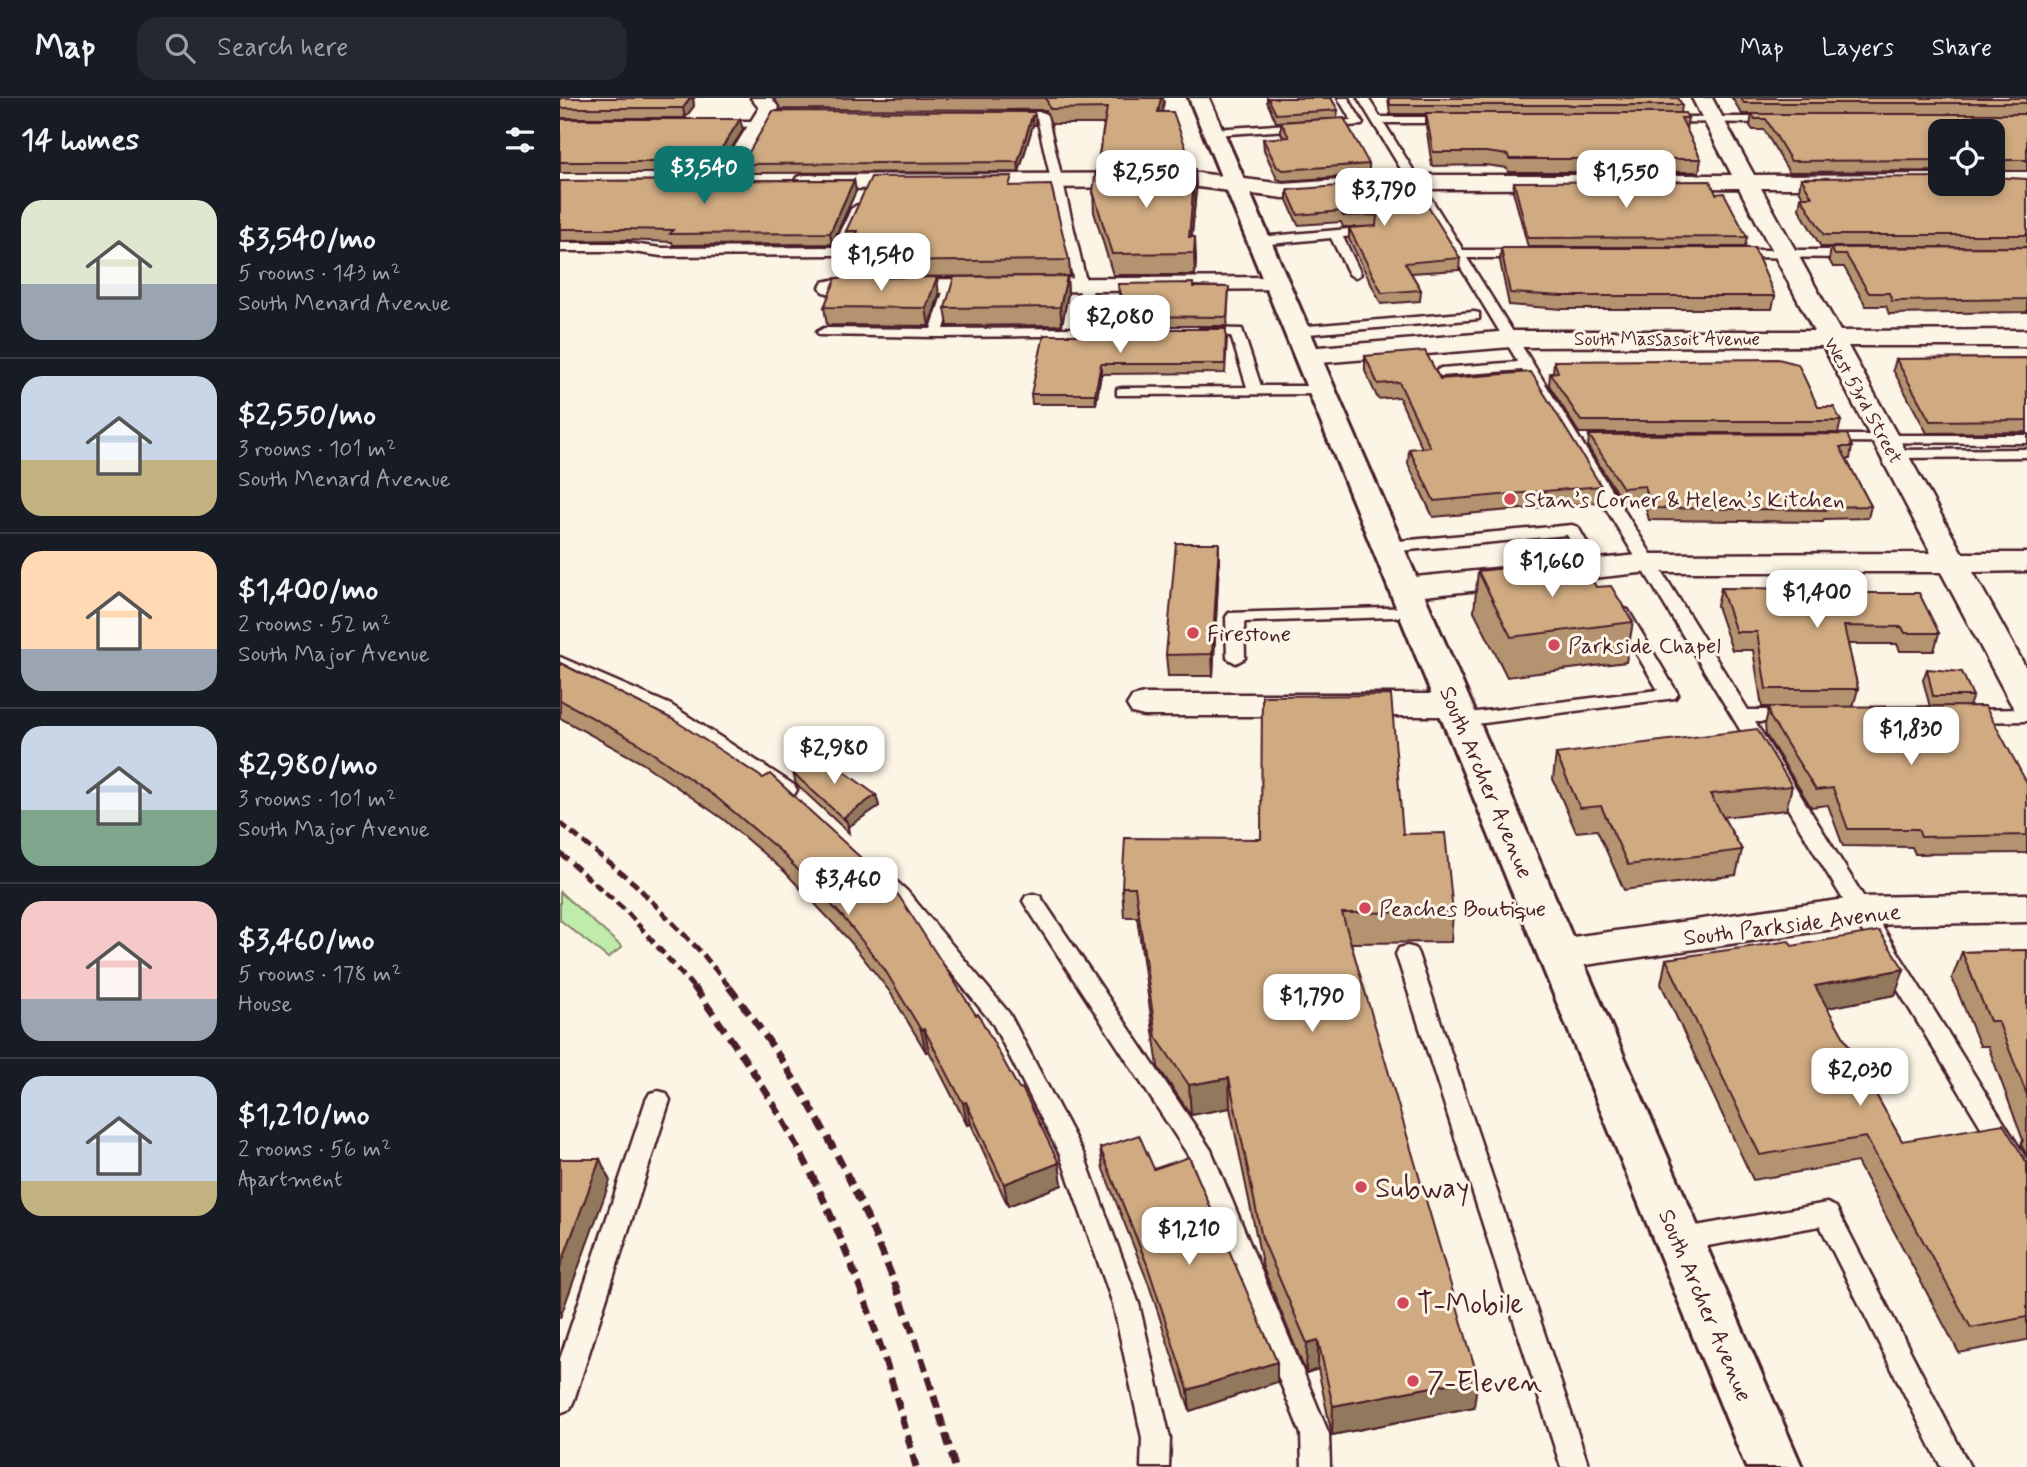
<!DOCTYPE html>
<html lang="en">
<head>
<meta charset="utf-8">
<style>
  :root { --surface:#171b24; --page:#242831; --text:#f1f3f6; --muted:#9ea1a6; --line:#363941; --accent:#0f766e }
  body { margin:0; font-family:Mynerve,sans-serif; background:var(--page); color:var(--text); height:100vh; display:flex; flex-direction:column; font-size:26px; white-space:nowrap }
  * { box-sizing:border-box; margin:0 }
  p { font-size:23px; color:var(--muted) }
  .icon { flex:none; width:38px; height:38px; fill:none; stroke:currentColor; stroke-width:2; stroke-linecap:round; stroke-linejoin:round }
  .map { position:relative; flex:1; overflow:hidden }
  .panel { display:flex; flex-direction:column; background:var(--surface); width:560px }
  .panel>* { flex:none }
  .buttons { position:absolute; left:1368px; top:21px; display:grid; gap:14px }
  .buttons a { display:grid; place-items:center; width:77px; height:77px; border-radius:14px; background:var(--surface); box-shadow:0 4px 10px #0003; font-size:35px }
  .price { position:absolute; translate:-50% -60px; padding:0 16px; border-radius:14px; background:#fff; color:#222; font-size:23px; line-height:46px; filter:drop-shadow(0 2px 4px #0008) }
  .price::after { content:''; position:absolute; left:50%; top:42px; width:21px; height:16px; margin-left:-10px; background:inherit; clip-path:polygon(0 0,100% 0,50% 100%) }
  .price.active { background:var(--accent); color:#fff }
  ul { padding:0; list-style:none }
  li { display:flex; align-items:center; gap:21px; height:175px; padding:0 21px }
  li+li { border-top:2px solid var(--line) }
  li span { display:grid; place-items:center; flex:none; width:196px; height:140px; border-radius:21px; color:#555 }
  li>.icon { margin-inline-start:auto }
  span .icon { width:84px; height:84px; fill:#fffc; stroke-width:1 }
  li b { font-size:30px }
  h2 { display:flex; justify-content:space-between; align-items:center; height:84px; padding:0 21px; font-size:30px }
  header { display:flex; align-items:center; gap:42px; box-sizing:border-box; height:98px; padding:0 35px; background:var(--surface); border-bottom:2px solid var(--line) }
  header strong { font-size:33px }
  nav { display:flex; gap:38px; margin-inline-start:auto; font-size:24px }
  .search { width:490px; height:63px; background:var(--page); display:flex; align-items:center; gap:18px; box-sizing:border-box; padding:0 24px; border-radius:21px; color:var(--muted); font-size:26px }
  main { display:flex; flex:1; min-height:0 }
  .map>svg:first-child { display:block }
</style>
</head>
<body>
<header>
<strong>Map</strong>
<div class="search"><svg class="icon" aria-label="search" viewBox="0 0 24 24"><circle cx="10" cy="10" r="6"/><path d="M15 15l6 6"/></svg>Search here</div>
<nav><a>Map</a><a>Layers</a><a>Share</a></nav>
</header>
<main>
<section class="panel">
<h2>14 homes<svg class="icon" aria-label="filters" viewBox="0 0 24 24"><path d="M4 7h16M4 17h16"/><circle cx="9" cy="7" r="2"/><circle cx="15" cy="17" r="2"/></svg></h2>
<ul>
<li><span style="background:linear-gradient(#dfe7d0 60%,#9aa5b1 0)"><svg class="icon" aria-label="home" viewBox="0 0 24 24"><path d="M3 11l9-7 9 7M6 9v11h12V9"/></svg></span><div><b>$3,540/mo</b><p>5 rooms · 143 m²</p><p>South Menard Avenue</p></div></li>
<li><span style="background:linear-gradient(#c9d6e8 60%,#c2b280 0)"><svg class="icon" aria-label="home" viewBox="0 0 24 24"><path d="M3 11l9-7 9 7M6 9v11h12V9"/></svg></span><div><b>$2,550/mo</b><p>3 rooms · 101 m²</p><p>South Menard Avenue</p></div></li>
<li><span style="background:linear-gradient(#ffd9b3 70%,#9aa5b1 0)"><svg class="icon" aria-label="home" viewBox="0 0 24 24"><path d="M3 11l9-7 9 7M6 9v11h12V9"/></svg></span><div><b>$1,400/mo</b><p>2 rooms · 52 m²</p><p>South Major Avenue</p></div></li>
<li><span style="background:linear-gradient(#c9d6e8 60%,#7fa58c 0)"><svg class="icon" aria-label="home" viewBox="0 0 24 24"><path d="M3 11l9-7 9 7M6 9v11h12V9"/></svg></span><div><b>$2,980/mo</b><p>3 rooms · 101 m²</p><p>South Major Avenue</p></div></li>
<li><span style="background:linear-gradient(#f6c9c9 70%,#9aa5b1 0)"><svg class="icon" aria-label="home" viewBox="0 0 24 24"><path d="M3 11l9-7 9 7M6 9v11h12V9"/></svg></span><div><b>$3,460/mo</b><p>5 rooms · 178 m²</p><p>House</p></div></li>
<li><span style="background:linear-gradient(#c9d6e8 75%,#c2b280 0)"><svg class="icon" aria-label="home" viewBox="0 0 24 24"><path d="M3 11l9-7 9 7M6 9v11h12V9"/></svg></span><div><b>$1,210/mo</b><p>2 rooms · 56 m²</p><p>Apartment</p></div></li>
</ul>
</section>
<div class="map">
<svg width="1467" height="1369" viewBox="0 0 1467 1369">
  <rect width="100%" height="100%" fill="#fcf5e5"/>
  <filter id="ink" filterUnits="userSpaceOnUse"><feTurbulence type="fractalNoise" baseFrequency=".0143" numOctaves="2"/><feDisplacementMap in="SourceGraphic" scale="14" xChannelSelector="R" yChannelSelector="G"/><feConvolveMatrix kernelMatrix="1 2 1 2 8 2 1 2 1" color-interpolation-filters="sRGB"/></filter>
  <g filter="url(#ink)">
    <polygon fill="#bfecaa" stroke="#84866a" stroke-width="2" points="0,794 62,849 48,860 0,822"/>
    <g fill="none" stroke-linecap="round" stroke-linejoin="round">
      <defs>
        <g id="service">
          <polygon points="778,0 788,0 803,25 802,27 654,37 649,34 654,31 791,22"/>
          <polygon points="798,0 808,0 820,19 892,19 897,22 892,25 824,25 903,152 964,152 970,156 964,160 907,160 1188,612 1233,612 1242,618 1233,624 1195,624 1467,1062 1467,1093 1458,1090 962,272 881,278 874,274 881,270 958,264"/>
          <polygon points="448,14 482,14 487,17 526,183 533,187 529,230 598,230 605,234 603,237 376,239 259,237 257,234 264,230 371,231 385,188 391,184 397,188 384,231 516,230 520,192 515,188 477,20 444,19 443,17"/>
          <polygon points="1101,19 1217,19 1222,22 1217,25 1097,24 1096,22"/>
          <polygon points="155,23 199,23 204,26 199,29 151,28 150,26"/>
          <polygon points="297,107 303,111 284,153 278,157 101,158 66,153 0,153 0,145 66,145 101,150 274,149 291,111"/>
          <polygon points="811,129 815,130 815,136 783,139 801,176 795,180 789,176 771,140 699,147 693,143 699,139"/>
          <polygon points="1173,152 1297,152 1303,156 1297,160 1169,159 1167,156"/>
          <polygon points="914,214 919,215 919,221 737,237 730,233 737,229"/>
          <polygon points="642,230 682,231 701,288 762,288 769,292 762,296 557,297 557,291 562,290 687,289 671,238 637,237 635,234"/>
          <polygon points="1265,337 1467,337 1467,345 1260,344 1258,341"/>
          <polygon points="1467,351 1467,359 1334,360 1327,356 1334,352"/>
          <polygon points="1012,427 1018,429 1042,471 1040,474 1028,474 1007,437 828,454 820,449 828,444"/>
          <polygon points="1055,508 1068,512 1118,596 1115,600 901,628 894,626 892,622 901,616 1098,592 1055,519 1046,513"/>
          <polygon points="855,509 861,510 864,514 861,518 684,524 685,560 676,565 667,560 666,519 669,515"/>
          <polygon points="0,559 111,607 234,687 237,692 234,697 220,697 99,615 0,571"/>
          <polygon points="1467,611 1467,623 1403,624 1394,618 1403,612"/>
          <polygon points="315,768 322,770 347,793 449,915 524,1057 579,1206 610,1340 609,1369 581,1369 582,1340 553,1206 500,1057 433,926 333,803 305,775 308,770"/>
          <polygon points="473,796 480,798 651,1052 769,1336 770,1369 742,1369 741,1336 632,1063 466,808 463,803 466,798"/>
          <polygon points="847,848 855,850 858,856 1029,1369 1001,1369 836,856 839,850"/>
          <polygon points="98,993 106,995 110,1002 14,1302 10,1311 0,1315 0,1261 86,1002 90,995"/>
          <polygon points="1267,1105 1276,1109 1410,1369 1381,1369 1260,1128 1119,1153 1110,1150 1106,1142 1110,1134 1119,1131"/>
        </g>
        <g id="minor">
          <polygon points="191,0 211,0 219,10 172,89 156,89 153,84 199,10"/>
          <polygon points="1132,0 1152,0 1194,77 1381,76 1381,86 1390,86 1381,90 1201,90 1280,233 1467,232 1467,248 1288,248 1402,455 1467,455 1467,473 1413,474 1467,572 1467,615 1455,612 1450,604 1381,474 1089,474 845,500 834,497 829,490 834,483 845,480 1089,456 1371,455 1263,248 951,249 747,266 738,264 734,258 738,252 747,250 951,233 1254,233 1179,90 854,91 723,100 638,89 245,91 237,89 234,84 237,79 245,77 638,75 723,86 854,77 1172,77"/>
          <polygon points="717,179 726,181 729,186 726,191 272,196 263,194 260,189 263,184 272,182"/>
          <polygon points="584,596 894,596 906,599 911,607 906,615 894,618 584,618 572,615 567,607 572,599"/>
          <polygon points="1467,796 1467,824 1301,827 998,871 984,867 978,856 984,845 998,841 1301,799"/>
        </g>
        <polygon id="secondary" points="629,0 649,0 1242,1369 1186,1369"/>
      </defs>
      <use href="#service" stroke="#4a1f2b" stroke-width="5"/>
      <use href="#minor" stroke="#4a1f2b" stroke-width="5"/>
      <use href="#secondary" stroke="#4a1f2b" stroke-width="6"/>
      <use href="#service" fill="#fcf5e5" fill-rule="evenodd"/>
      <use href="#minor" fill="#fcf5e5" fill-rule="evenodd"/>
      <use href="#secondary" fill="#fcf5e5" fill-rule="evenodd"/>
      <g stroke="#4a1f2b" stroke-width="5" stroke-dasharray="10 5" stroke-linecap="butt">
        <polyline points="0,725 75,786 142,855 171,891"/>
        <polyline points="0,755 66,813 135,891"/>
      </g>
      <g stroke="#4a1f2b" stroke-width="7" stroke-dasharray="13 7" stroke-linecap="butt">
        <path d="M134,889C167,935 200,981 228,1031C287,1138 325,1252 356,1369"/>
        <path d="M169,889C284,1035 345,1193 395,1369"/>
      </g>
    </g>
    <g fill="#b39370" stroke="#4a1f2b" stroke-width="2">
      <polygon points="0,0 134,0 133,1 134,8 125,20 0,20"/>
      <polygon points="214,0 603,0 602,14 628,56 629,71 635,71 636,92 632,139 636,160 635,177 553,177 534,114 533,93 540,72 539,57 544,26 491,26 486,12 221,11"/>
      <polygon points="707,0 771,0 778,12 777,20 809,66 809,77 723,83 717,81 704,52 703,41 724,40 721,35 721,24 766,21 716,24 707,4"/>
      <polygon points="828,0 1118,0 1122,7 1121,15 1128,20 1126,31 1141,61 1139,74 948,74 947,70 925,67 872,68 866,28 866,16 830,16"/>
      <polygon points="1172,0 1467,0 1467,16 1182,16"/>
      <polygon points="1192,16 1467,16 1467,73 1433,73 1433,33 1381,33 1381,73 1229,74 1204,32 1193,32 1190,28"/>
      <polygon points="475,18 476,27 473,27 459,74 184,75 182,66"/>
      <polygon points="0,21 183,32 156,75 0,75"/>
      <polygon points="1241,80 1467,81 1467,149 1261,149 1239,111 1241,99 1243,99 1239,92"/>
      <polygon points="294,82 296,93 272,146 113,147 112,144 66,142 0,143 0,83"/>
      <polygon points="838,84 900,160 899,172 851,175 861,192 860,203 821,206 789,141 789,130 805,129 783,129 781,124 738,127 727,102 727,92 822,89 838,94"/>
      <polygon points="954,84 1156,96 1187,139 1185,149 968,149 953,93"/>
      <polygon points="453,88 509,162 510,178 287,179 285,164 291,148 289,148 286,133"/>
      <polygon points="1467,149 1467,214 1329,216 1326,208 1306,208 1284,169 1273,169 1269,162 1271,150"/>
      <polygon points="941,150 1215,198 1212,211 1002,211 949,207 940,163"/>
      <polygon points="507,178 508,196 502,227 388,228 385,210"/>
      <polygon points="558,186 669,189 667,228 568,228 559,195"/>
      <polygon points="379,197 369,228 267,227 264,209"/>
      <polygon points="571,231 667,241 665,275 541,276 536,306 472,306 471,296 572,237"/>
      <polygon points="805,258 880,281 1041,388 1039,404 873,419 848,366 849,351 862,350 839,299 818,301 805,273"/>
      <polygon points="1467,260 1467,334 1367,335 1333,272 1336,261"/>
      <polygon points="994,263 1258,309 1281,323 1278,335 1019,335 989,287 990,275 993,275"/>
      <polygon points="1029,337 1292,349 1290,361 1286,361 1311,408 1308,420 1264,421 1263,424 1089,422 1083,400 1061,402 1028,349"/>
      <polygon points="659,445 659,465 653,578 608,578 606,557"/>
      <polygon points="918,473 1036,489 1073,524 1066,564 947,579 914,513"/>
      <polygon points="1161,490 1277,495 1379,535 1374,553 1340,553 1337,546 1288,546 1298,591 1293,609 1370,609 1363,582 1367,571 1413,598 1409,608 1467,685 1467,755 1355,756 1352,749 1283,748 1268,707 1251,709 1206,637 1205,627 1209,609 1202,609 1193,552 1172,552 1157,508"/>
      <polygon points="0,565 114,622 499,1065 502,1087 448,1108 411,1026 407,1027 369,953 366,954 330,894 289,842 225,774 163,721 82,665 0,620"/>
      <polygon points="996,656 1232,688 1226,712 1163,719 1182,752 1176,777 1064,792 1037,732 1016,734 993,681"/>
      <polygon points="233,675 316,697 319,708 288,729 289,735 236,686"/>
      <polygon points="843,736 893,814 891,844 791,845 914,1309 772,1337 758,1271 746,1275 703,1170 670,1010 631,1017 598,969 577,819 564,819 562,789 701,741"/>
      <polygon points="1232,848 1344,871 1335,897 1267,910 1342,1043 1467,1065 1467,1242 1399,1255 1297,1064 1193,1082 1101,886 1106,861"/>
      <polygon points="1467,852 1467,1058 1461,1047 1463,1042 1428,948 1420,948 1392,880 1402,854"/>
      <polygon points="540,1050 594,1071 717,1284 630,1313 589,1187 543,1071"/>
    </g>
    <g fill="#92785b" stroke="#4a1f2b" stroke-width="2">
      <polygon points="126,0 134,0 133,1 134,8 125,20 123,10"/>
      <polygon points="600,0 603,0 604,4 599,30 598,14"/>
      <polygon points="472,18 473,27 459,74 458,64"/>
      <polygon points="180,21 183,32 156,75 153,64"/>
      <polygon points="635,71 636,92 630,155 629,139"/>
      <polygon points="294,82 296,93 272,146 270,135"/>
      <polygon points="635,139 636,160 635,177 634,155"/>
      <polygon points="507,178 508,196 502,227 500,209"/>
      <polygon points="377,179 379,197 369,228 366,210"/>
      <polygon points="541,266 541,276 536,306 535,296"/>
      <polygon points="659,445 659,465 653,578 652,556"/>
      <polygon points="316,697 319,708 288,729 287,724 284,719"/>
      <polygon points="1344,871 1335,897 1247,914 1255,888"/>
      <polygon points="364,931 369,953 366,954 361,932"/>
      <polygon points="669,980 670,1010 631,1017 629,987"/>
      <polygon points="406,1004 411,1026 407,1027 403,1005"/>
      <polygon points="40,1061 50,1083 0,1220 0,1169"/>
      <polygon points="499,1065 502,1087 448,1108 444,1086"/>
      <polygon points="758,1242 758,1271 746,1275 747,1245"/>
      <polygon points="717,1264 717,1284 630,1313 628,1292"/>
      <polygon points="918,1280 914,1309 772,1337 773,1308"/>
    </g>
    <g fill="#d0ab82" stroke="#4a1f2b" stroke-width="2">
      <polygon points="0,0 130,0 123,10 0,10"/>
      <polygon points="486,0 601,0 598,14 613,14 628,56 539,57 547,10 490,11"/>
      <polygon points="708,0 771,0 778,12 716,16"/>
      <polygon points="829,0 1118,0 1122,7 830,7"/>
      <polygon points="1181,0 1467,0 1467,5 1184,5"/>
      <polygon points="213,13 474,14 475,18 472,18 458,64 182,66"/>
      <polygon points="866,15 1125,15 1128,20 1121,20 1141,61 949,61 948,57 926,54 873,54"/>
      <polygon points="1192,16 1467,16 1467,62 1436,62 1433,72 1433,33 1381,33 1381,62 1231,63 1206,21 1195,21"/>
      <polygon points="784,20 809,66 723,72 717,69 703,41 729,39 721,24"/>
      <polygon points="0,21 180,21 153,64 0,64"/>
      <polygon points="635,71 629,139 635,139 634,155 552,156 533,93 536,72"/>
      <polygon points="452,78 449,88 491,87 509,162 285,164 298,133 286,133 311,79"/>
      <polygon points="1381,79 1381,86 1433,86 1433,79 1467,81 1467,137 1264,137 1241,99 1252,99 1241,80"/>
      <polygon points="294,82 270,135 110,136 113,132 63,131 0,131 0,83"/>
      <polygon points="852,83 900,160 845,165 861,192 822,195 789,130 816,128 817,117 783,118 781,113 738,117 727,92 819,85 822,89 834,89 840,97 838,84"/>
      <polygon points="1150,83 1156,96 1164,95 1187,139 968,140 954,84"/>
      <polygon points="1467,149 1467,201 1332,203 1329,195 1309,195 1286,157 1275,157 1271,150"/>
      <polygon points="941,150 1194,150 1215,198 1003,198 950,195"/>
      <polygon points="507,178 500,209 385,210 394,179"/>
      <polygon points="377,179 366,210 264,209 276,180"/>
      <polygon points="633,185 633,189 669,189 667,219 568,218 558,186"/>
      <polygon points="571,231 666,231 665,266 541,266 535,296 471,296 484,237 573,237"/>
      <polygon points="865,253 880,281 971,274 1041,388 874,403 849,351 870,349 839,284 818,286 805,258"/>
      <polygon points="1467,260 1467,322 1370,323 1336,261"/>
      <polygon points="1218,261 1238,266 1258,309 1274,309 1281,323 1021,323 990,275 998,274 994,263"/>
      <polygon points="1287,336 1292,349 1280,349 1311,408 1264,409 1266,412 1091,410 1085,388 1063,390 1029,337"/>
      <polygon points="616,445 659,445 652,556 606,557"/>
      <polygon points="1021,462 1036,489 1051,488 1073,524 951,539 918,473"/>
      <polygon points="1161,490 1275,491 1277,495 1359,495 1379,535 1345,535 1342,529 1284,528 1298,591 1206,591 1197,534 1176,534"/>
      <polygon points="0,565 114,622 203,680 210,676 326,783 339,798 416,917 418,916 459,991 462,990 499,1065 444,1086 406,1004 403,1005 364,931 361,932 325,872 283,819 219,752 156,699 75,643 0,602"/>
      <polygon points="1367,571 1402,574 1413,598 1373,598"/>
      <polygon points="831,597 843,736 885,735 893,814 782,815 918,1280 773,1308 758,1242 747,1245 702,1140 669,980 629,987 596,939 575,789 562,789 565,740 701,741 702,598"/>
      <polygon points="1425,608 1467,685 1467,737 1361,739 1358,731 1288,731 1273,690 1256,692 1210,619 1209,609"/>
      <polygon points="1197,631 1232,688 1150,696 1182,752 1068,767 1041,708 1020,710 996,656"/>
      <polygon points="263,658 316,697 284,719 287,724 233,675"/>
      <polygon points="1319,833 1344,871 1255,888 1342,1043 1443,1026 1467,1065 1467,1219 1411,1230 1306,1039 1200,1057 1106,861 1229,843 1232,848"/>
      <polygon points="1467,852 1467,997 1438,923 1430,923 1402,854"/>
      <polygon points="579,1037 594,1071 629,1059 717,1264 628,1292 587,1166 540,1050"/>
      <polygon points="0,1061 40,1061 0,1169"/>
    </g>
  </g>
  <g fill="#d1495b" stroke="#fcf5e5" stroke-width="2.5">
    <circle cx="950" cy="401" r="7"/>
    <circle cx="633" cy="535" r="7"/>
    <circle cx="994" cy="547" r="7"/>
    <circle cx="805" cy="810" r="7"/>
    <circle cx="801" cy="1089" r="7"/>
    <circle cx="843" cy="1205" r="7"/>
    <circle cx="853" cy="1283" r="7"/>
  </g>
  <g text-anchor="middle" stroke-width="6" stroke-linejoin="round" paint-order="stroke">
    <g font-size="19" fill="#4a1f2b" stroke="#fcf5e5">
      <text x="1107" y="247">South Massasoit Avenue</text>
      <text transform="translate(1304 302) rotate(61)" y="7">West 53rd Street</text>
    </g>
    <g font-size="23" fill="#4a1f2b" stroke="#fcf5e5" text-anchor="start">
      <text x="964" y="409">Stan’s Corner &amp; Helen’s Kitchen</text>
      <text x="647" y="543">Firestone</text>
      <text x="1008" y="555">Parkside Chapel</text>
      <text x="819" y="818">Peaches Boutique</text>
    </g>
    <g font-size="23" fill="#4a1f2b" stroke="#fcf5e5">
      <text transform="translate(927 684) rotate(67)" y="8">South Archer Avenue</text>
      <text transform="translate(1232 826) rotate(-7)" y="8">South Parkside Avenue</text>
      <text transform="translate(1146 1207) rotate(67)" y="8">South Archer Avenue</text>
    </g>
    <g font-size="28" fill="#4a1f2b" stroke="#fcf5e5" text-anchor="start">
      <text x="815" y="1099">Subway</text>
      <text x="857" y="1215">T-Mobile</text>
      <text x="867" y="1293">7-Eleven</text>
    </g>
  </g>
</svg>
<div class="buttons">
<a><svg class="icon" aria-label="locate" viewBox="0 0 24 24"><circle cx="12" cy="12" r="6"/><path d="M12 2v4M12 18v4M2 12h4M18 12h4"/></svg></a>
</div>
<b class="price active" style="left:144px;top:108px">$3,540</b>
<b class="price" style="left:586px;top:112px">$2,550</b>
<b class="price" style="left:1066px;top:112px">$1,550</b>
<b class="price" style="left:824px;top:130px">$3,790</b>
<b class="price" style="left:321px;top:195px">$1,540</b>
<b class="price" style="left:560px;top:257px">$2,080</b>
<b class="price" style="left:992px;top:501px">$1,660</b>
<b class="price" style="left:1257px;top:532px">$1,400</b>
<b class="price" style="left:1351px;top:669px">$1,830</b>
<b class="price" style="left:274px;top:688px">$2,980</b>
<b class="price" style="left:288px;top:819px">$3,460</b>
<b class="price" style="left:752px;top:936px">$1,790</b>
<b class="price" style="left:1300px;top:1010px">$2,030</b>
<b class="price" style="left:629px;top:1169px">$1,210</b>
</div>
</main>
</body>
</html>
